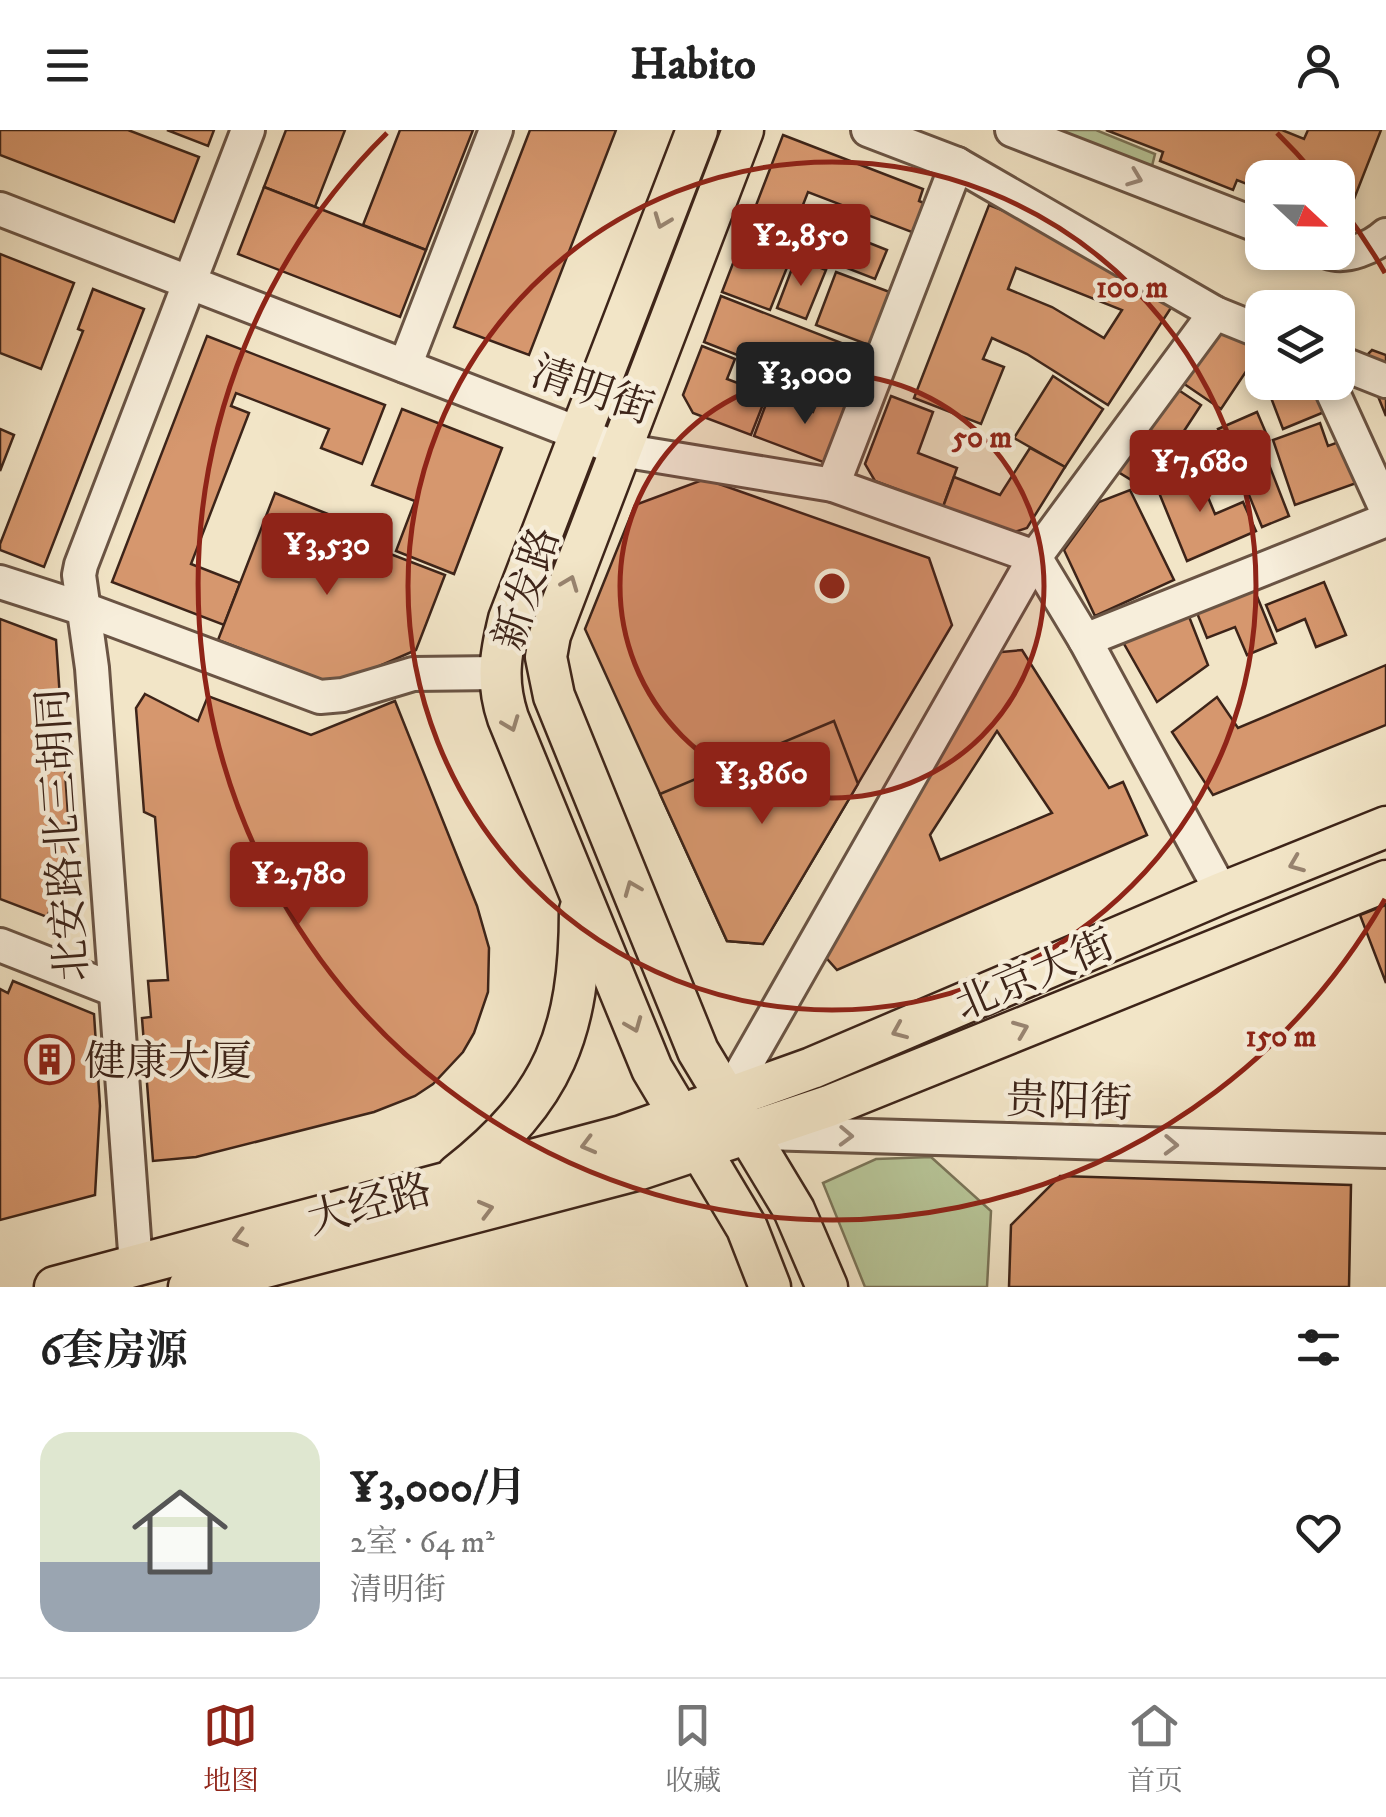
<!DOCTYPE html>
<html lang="zh">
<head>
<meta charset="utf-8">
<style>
  :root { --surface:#fff; --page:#f2f2f2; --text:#222; --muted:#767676; --line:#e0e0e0; --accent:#8f2418 }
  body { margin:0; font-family:"IM FELL DW Pica","Noto Serif SC",serif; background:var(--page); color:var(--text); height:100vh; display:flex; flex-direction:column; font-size:38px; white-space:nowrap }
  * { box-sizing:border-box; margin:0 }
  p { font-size:32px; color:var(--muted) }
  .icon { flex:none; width:55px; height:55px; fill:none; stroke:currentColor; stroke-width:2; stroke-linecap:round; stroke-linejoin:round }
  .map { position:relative; height:1157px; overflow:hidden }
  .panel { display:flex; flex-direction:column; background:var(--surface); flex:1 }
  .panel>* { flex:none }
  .needle { width:65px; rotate:112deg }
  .buttons { position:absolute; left:1245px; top:30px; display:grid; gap:20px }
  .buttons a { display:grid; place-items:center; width:110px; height:110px; border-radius:20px; background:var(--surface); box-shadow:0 5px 15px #0003; font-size:50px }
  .price { position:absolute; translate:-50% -85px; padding:0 22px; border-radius:10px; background:var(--accent); color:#fff; font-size:32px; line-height:65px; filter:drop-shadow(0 2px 5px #0008) }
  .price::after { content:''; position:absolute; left:50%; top:60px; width:30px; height:22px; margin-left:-15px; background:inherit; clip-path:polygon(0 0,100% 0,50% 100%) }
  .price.current { background:#222; color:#fff }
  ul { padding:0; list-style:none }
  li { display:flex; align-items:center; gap:30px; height:250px; padding:0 40px }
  li span { display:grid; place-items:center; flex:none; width:280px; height:200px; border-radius:30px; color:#555 }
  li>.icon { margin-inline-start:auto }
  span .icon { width:120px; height:120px; fill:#fffc; stroke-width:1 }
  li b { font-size:42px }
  h2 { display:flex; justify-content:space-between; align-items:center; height:120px; padding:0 40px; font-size:42px }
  header { display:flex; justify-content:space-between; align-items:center; height:130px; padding:0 40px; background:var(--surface); font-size:45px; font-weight:700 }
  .tabs { display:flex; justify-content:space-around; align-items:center; height:140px; border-top:2px solid var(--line); background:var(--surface); font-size:28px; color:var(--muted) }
  .tabs a { display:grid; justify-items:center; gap:5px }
  .tabs .current { color:var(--accent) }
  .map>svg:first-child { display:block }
</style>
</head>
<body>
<header><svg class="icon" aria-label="menu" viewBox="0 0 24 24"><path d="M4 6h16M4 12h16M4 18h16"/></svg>Habito<svg class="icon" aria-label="person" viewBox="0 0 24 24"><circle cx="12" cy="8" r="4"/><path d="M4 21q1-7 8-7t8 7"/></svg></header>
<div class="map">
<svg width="1386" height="1157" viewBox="0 0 1386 1157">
  <rect width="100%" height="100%" fill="#f2e5c7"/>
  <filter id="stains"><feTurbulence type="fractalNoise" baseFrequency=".002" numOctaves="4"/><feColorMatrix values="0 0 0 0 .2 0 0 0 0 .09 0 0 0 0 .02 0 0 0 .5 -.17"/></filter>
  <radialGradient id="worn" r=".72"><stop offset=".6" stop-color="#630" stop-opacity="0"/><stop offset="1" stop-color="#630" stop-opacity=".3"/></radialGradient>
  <g fill="#b7c598" stroke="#7a7458" stroke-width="2.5">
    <polygon points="1032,0 1096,0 1155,24 1152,36 1137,41"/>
    <polygon points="931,1027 991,1081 987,1157 865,1157 823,1053 876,1029"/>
  </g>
  <g fill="#d6976e" stroke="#3d2419" stroke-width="2.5" fill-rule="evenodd">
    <polygon points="0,0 128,0 199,27 174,92 0,25"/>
    <polygon points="167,0 214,0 208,16"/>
    <polygon points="286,0 345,0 315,77 264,57"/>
    <polygon points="400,0 473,0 426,120 363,95"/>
    <polygon points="530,0 616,0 529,225 454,197"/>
    <polygon points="1106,0 1282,0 1304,9 1308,0 1381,0 1345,92 1338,89 1338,48 1262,48 1262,60 1237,50 1233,60 1160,31 1163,22"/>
    <polygon points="783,5 923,59 919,71 933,77 922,106 808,62 799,85 887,120 875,149 747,99"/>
    <polygon points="264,57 426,120 400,187 238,124"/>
    <path d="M989,75L1174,147L1178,167L1108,275L1027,224L992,208L983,229L1004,237L981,294L914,268ZM1016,138L1122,180L1104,208L1052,177L1008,159Z"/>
    <polygon points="745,102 794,120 770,180 722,162"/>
    <polygon points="0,124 74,153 41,239 0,223"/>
    <polygon points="796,128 826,140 806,189 777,178"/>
    <polygon points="836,142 895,164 874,217 816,195"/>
    <polygon points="93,159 144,179 44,437 0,420 0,414 83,201 78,199"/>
    <polygon points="721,166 867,223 850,269 704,212"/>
    <polygon points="1227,170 1262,194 1262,246 1255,228 1221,279 1174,247"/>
    <polygon points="207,206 385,275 362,334 321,318 329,299 236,263 231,276 249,283 191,434 240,453 224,495 112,452"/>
    <polygon points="702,216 735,229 727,249 767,264 751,305 693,283 683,265"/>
    <polygon points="1372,220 1386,225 1386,286 1363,229"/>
    <polygon points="1053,246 1103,279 1065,337 1014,308"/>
    <polygon points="1265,252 1324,252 1334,278 1283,299"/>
    <polygon points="1171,255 1201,275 1146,359 1115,340"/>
    <polygon points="819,265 853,278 835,327 823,332 754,306 769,266 813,282"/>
    <polygon points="891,266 933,282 918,323 957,338 943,377 875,351 865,334"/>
    <polygon points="402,279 502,318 454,444 396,421 415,371 372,355"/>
    <polygon points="1257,282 1269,310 1260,314 1265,325 1234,338 1218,299"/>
    <polygon points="1320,293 1328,316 1347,309 1362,351 1295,375 1273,310"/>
    <polygon points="0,299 14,305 0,341"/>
    <polygon points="1030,318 1065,337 1027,398 1011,403 943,377 954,347 1000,365"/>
    <polygon points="1268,332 1289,386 1262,397 1240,343"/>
    <polygon points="1195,336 1215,384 1243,372 1256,401 1187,431 1155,353"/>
    <polygon points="705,349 929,428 952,495 763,814 727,811 585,499 635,375"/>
    <polygon points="1130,360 1174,450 1095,486 1064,420 1099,372"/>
    <polygon points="275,363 333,386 328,400 445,445 416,520 336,555 218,510"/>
    <polygon points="1324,452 1346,505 1316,517 1305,489 1277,501 1266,475"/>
    <polygon points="1254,459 1276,513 1247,525 1235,497 1207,508 1197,483"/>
    <polygon points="1188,484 1208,535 1157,572 1123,512"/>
    <polygon points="0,489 56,510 71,728 47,787 0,769"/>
    <path d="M1022,520L1109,658L1123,652L1147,705L837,840L813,813L991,523ZM997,601L1052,683L940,730L930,705Z"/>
    <polygon points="1386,535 1386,595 1213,665 1172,602 1217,567 1238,598"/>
    <polygon points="145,564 198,591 208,566 311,605 395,571 477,776 489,818 488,862 474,903 463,922 433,954 415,966 374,982 196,1027 153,1031 142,888 151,887 148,851 168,850 155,687 144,682 136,578"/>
    <polygon points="834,591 858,654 763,814 727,811 660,664"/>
    <polygon points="1386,775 1386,853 1360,785"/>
    <polygon points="13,851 94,884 100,976 95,1065 0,1090 0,859 8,863"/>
    <polygon points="1060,1046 1351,1055 1349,1157 1009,1157 1011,1095"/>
  </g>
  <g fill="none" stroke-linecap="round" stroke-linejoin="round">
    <defs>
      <g id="minor">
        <polyline points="868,0 957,34 1215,183 1262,202"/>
        <polyline points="1012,0 1262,97"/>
        <polyline points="0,79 621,320 833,355 1035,427 1085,510 1222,763"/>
        <path d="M1328,122C1346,129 1373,117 1386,105"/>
        <polyline points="1338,232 1386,251"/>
        <polyline points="405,236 496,0"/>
        <polyline points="1328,252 1386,379"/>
        <polyline points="833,355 957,34"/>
        <polyline points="0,452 84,479 320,567 343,565 413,544 498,543"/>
        <polyline points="1085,510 1386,390"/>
        <polyline points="0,815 115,860"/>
        <polyline points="727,968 1035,427 1215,183"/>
        <polyline points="763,1003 1386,1021"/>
        <polyline points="136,1135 92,538 79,445 81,435 248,0"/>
      </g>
      <g id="major">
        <path d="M697,0L509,489C500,526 496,552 508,588L652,939L747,1098L770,1157"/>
        <polyline points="743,0 550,505 546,527 554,566 698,921 794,1080 827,1157"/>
        <path d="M457,1045C554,969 580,902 580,780"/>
        <polyline points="55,1157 622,1006 812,938 1222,763 1386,697"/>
        <polyline points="189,1157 640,1039 829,976 1386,751"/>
      </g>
    </defs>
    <use href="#minor" stroke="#6a5444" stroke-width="38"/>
    <use href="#major" stroke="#3d2419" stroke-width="45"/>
    <use href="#minor" stroke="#f7eedb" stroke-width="32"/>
    <use href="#major" stroke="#f2e5c7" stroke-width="40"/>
  </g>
  <defs><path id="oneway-chevron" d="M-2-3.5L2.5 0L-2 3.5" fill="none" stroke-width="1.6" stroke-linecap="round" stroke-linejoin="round" transform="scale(2.5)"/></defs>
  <g stroke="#9a897a">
    <use href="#oneway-chevron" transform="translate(1135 48) rotate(21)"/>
    <use href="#oneway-chevron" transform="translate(846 1006) rotate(2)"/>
    <use href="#oneway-chevron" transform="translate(1171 1015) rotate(2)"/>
  </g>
  <g stroke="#988470">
    <use href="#oneway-chevron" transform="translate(662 91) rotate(111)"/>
    <use href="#oneway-chevron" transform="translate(570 453) rotate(-69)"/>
    <use href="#oneway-chevron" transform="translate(511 594) rotate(69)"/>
    <use href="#oneway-chevron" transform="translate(1296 734) rotate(158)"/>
    <use href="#oneway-chevron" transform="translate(632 758) rotate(-112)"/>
    <use href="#oneway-chevron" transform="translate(634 895) rotate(68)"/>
    <use href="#oneway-chevron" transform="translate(1021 899) rotate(-22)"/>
    <use href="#oneway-chevron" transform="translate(899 901) rotate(157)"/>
    <use href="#oneway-chevron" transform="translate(588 1015) rotate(165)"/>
    <use href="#oneway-chevron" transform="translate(486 1079) rotate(-15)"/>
    <use href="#oneway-chevron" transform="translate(240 1108) rotate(165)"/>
  </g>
  <circle cx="832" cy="456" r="212" fill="#8f2418" fill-opacity=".12"/>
  <g fill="none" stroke="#8f2418" stroke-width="5">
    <circle cx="832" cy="456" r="212"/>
    <circle cx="832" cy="456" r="424"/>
    <path d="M1385 769A635 635 0 1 1 387 3M1277 3A635 635 0 0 1 1315 44M1339 74A635 635 0 0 1 1385 143"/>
  </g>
  <defs>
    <symbol id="building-ring" viewBox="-11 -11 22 22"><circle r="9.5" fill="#f7eedb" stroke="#8f2418" stroke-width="1.5"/><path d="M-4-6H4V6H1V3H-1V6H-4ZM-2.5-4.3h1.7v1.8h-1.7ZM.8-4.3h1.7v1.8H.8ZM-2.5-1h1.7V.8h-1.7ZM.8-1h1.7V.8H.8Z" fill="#8f2418"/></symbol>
  </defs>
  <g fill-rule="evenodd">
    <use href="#building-ring" x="22" y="902" width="55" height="55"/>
  </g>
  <g text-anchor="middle" stroke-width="9" stroke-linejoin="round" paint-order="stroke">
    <g font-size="42" fill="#3d2419" stroke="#f7eedb">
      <text transform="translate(593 259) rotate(19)" y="15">清明街</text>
      <text transform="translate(525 458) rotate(-72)" y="15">新发路</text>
      <text transform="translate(61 705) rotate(-94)" y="15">北安路北三胡同</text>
      <text transform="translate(1034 843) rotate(-23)" y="15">北京大街</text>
      <text transform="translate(1069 970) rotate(2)" y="15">贵阳街</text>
      <text transform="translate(369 1073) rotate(-15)" y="15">大经路</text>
    </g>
    <g font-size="42" fill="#3d2419" stroke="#f7eedb" text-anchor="start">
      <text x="84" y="945">健康大厦</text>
    </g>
  </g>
  <circle cx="832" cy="456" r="15" fill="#8f2418" stroke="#f7eedb" stroke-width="5"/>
  <g font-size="30" text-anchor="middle" font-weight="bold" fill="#8f2418" stroke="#f7eedb" stroke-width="9" stroke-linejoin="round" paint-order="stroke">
    <text x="1132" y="167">100 m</text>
    <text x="982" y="317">50 m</text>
    <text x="1281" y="916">150 m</text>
  </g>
  <rect width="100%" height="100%" filter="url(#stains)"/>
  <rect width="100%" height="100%" fill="url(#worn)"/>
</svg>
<div class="buttons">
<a><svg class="needle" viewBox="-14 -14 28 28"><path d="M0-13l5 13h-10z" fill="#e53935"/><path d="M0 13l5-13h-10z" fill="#767676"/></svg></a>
<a><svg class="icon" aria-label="layers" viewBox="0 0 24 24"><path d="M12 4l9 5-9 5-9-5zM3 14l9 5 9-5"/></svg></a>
</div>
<b class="price" style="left:801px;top:159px">¥2,850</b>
<b class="price current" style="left:805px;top:297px">¥3,000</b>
<b class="price" style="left:1200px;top:385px">¥7,680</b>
<b class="price" style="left:327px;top:468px">¥3,530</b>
<b class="price" style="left:762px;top:697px">¥3,860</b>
<b class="price" style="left:299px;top:797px">¥2,780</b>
</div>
<section class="panel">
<h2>6套房源<svg class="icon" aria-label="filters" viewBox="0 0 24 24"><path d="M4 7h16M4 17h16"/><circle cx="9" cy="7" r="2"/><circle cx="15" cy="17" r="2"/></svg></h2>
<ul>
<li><span style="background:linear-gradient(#dfe7d0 65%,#9aa5b1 0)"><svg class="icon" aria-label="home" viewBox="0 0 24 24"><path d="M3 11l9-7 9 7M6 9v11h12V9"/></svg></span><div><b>¥3,000/月</b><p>2室 · 64 m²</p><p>清明街</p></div><svg class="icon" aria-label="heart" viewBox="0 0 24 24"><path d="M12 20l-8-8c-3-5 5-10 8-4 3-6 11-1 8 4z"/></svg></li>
</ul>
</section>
<nav class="tabs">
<a class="current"><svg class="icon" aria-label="map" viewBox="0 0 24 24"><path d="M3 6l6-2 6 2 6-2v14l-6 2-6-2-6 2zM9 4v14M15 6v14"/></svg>地图</a>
<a><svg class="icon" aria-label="saved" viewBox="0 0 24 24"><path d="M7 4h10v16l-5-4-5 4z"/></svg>收藏</a>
<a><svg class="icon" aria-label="home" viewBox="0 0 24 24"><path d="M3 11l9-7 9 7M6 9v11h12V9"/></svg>首页</a>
</nav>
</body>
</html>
